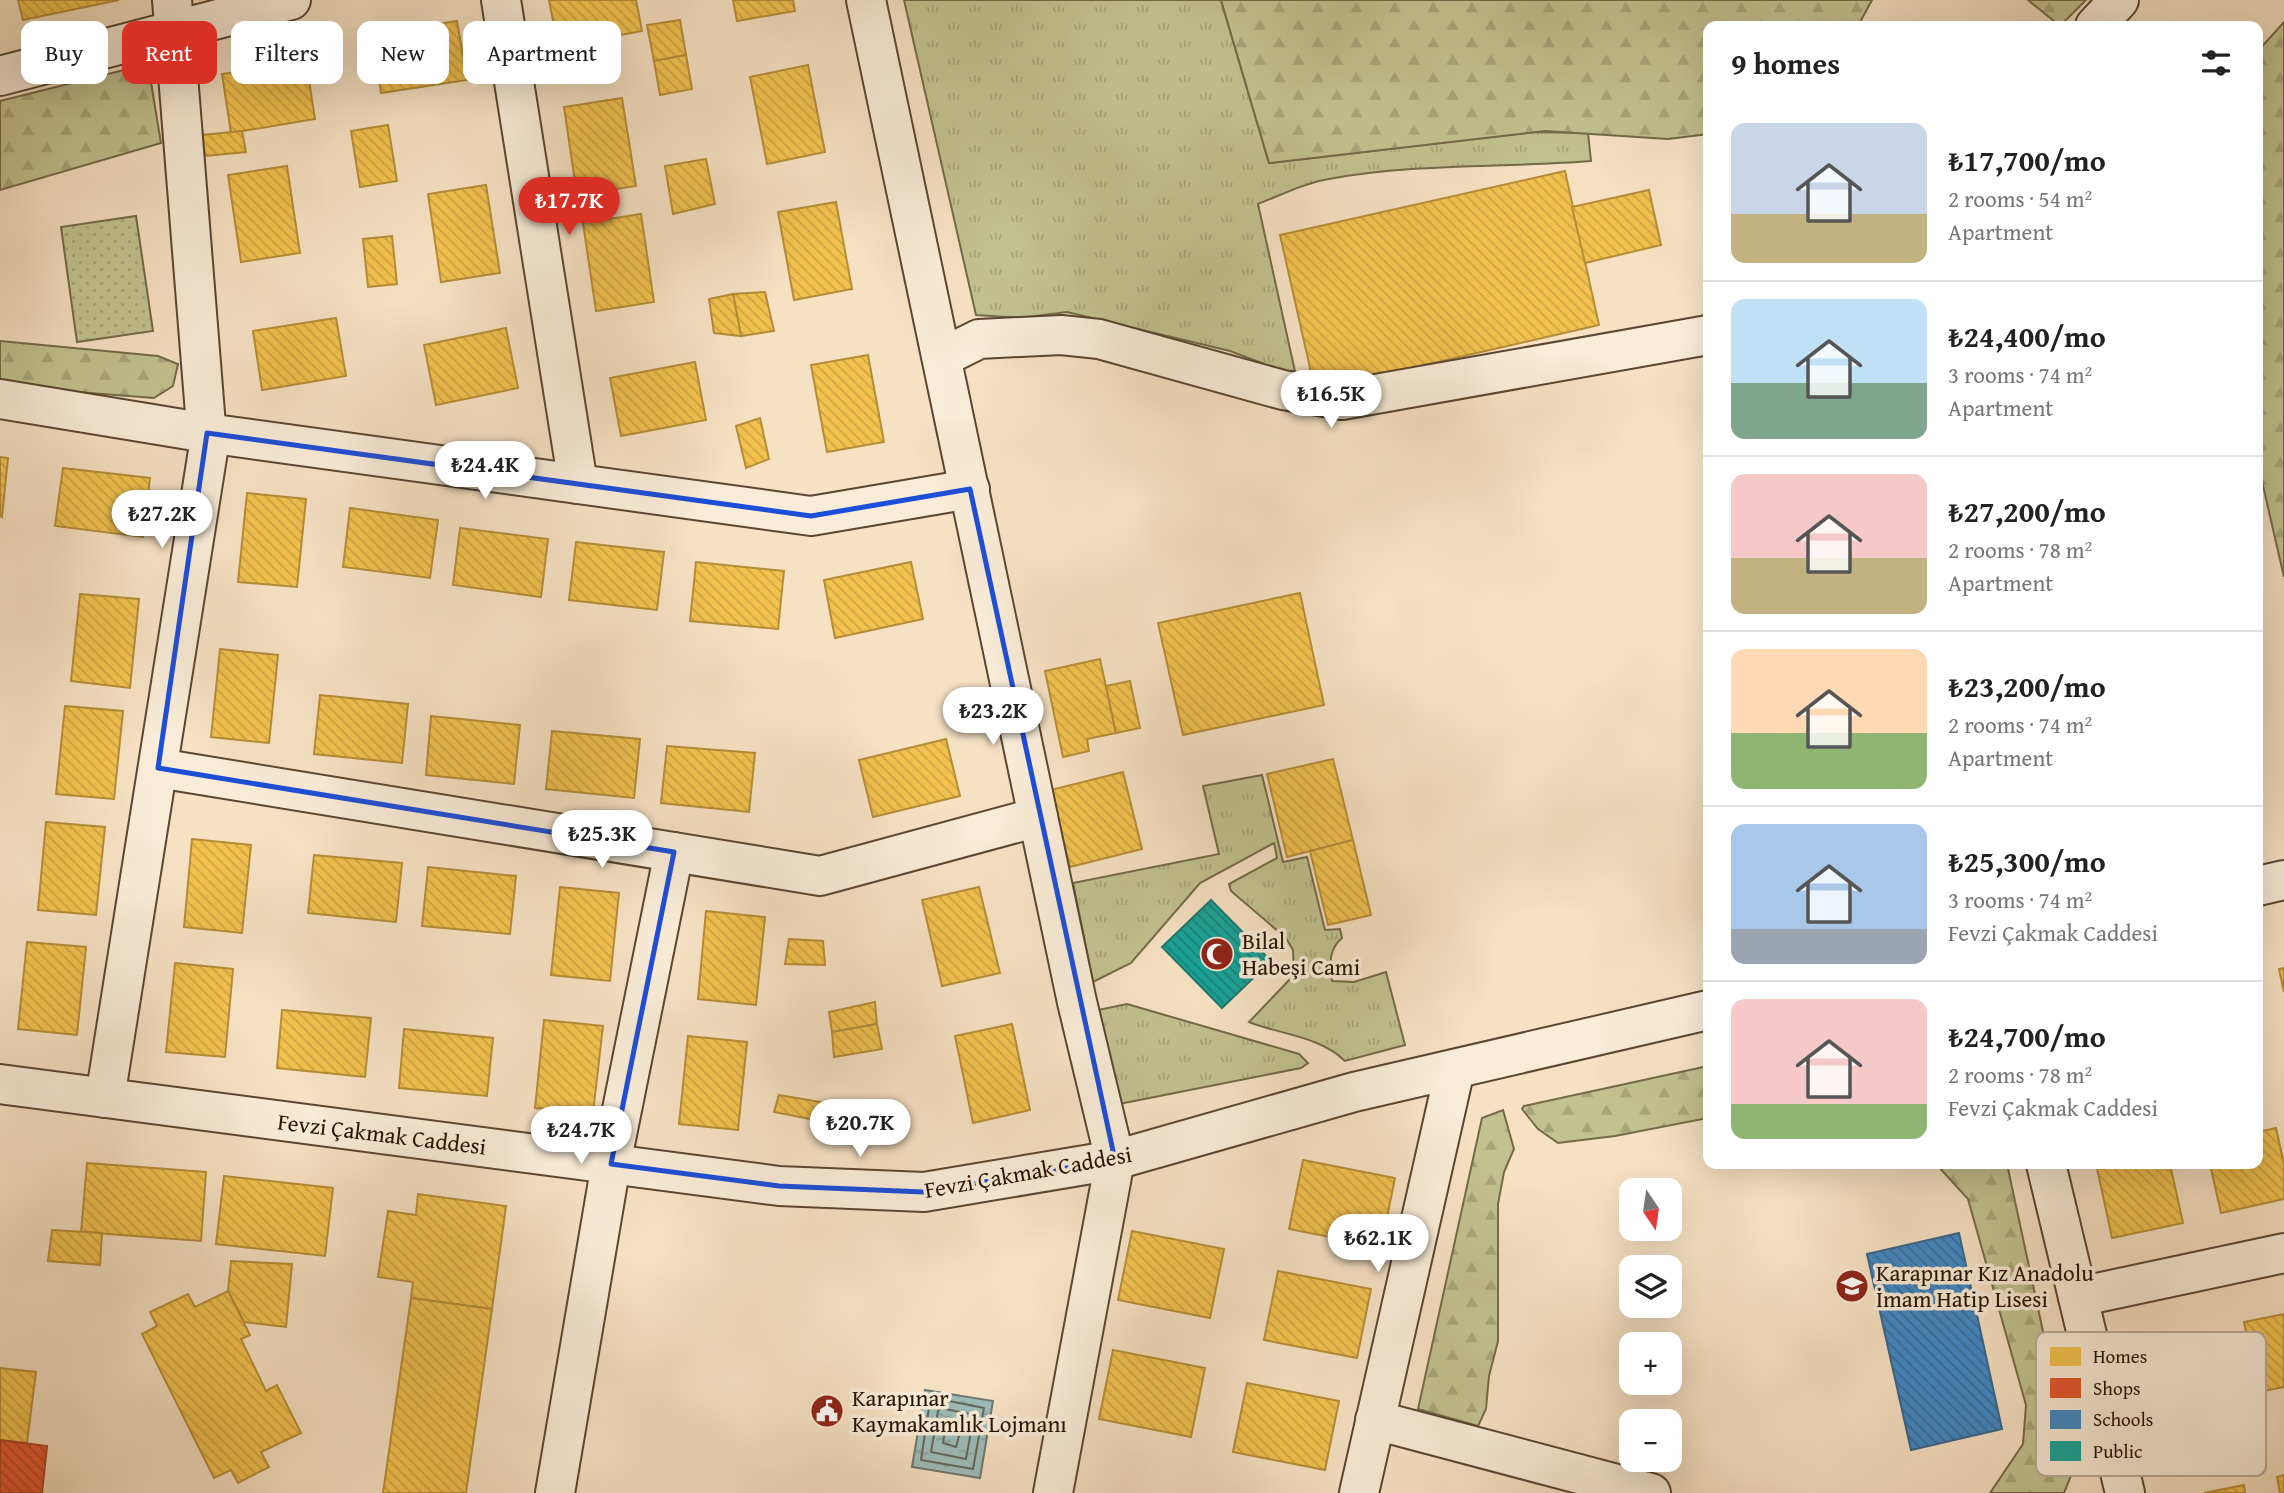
<!DOCTYPE html>
<html lang="en">
<head>
<meta charset="utf-8">
<style>
  :root { --surface:#fff; --page:#f6f6f6; --text:#222; --muted:#767676; --line:#e0e0e0; --accent:#d93025 }
  body { margin:0; font-family:"Gentium Book Plus",serif; background:var(--page); color:var(--text); height:100vh; display:flex; flex-direction:column; font-size:26px; white-space:nowrap }
  * { box-sizing:border-box; margin:0 }
  p { font-size:23px; color:var(--muted) }
  .icon { flex:none; width:38px; height:38px; fill:none; stroke:currentColor; stroke-width:2; stroke-linecap:round; stroke-linejoin:round }
  .map { position:relative; flex:1; overflow:hidden }
  .details { position:absolute; left:1703px; top:21px; width:560px; height:1148px; display:flex; flex-direction:column; background:var(--surface); border-radius:14px; box-shadow:0 7px 28px #0002 }
  .details>* { flex:none }
  .banner { position:absolute; left:21px; top:21px; width:665px; height:63px; display:flex; gap:14px }
  .needle { width:46px; rotate:167deg }
  .buttons { position:absolute; left:1619px; top:1178px; display:grid; gap:14px }
  .buttons a { display:grid; place-items:center; width:63px; height:63px; border-radius:14px; background:var(--surface); box-shadow:0 7px 28px #0002; font-size:35px }
  .price { position:absolute; translate:-50% -60px; padding:0 16px; border-radius:24px; background:#fff; color:#222; font-size:23px; line-height:46px; filter:drop-shadow(0 2px 4px #0008) }
  .price::after { content:''; position:absolute; left:50%; top:42px; width:21px; height:16px; margin-left:-10px; background:inherit; clip-path:polygon(0 0,100% 0,50% 100%) }
  .price.selected { background:var(--accent); color:#fff }
  ul { padding:0; list-style:none }
  li { display:flex; align-items:center; gap:21px; height:175px; padding:0 28px }
  li+li { border-top:2px solid var(--line) }
  li span { display:grid; place-items:center; flex:none; width:196px; height:140px; border-radius:14px; color:#555 }
  li>.icon { margin-inline-start:auto }
  span .icon { width:84px; height:84px; fill:#fffc; stroke-width:1 }
  li b { font-size:30px }
  h2 { display:flex; justify-content:space-between; align-items:center; height:84px; padding:0 28px; font-size:30px }
  .tag { padding:0 24px; border-radius:14px; background:var(--surface); box-shadow:0 7px 28px #0002; font-size:24px; line-height:63px }
  .tag.selected { background:var(--accent); color:#fff }
  .map>svg:first-child { display:block }
</style>
</head>
<body>
<div class="map">
<svg width="2284" height="1493" viewBox="0 0 2284 1493">
  <defs>
    <pattern id="grass-tufts" width="24" height="20" patternUnits="userSpaceOnUse" patternTransform="scale(1.75)"><rect width="24" height="20" fill="#c2c190"/><path d="M3 7l-1-3M5 7V3M7 7l1-3M15 17l-1-3M17 17v-4M19 17l1-3" fill="none" stroke="#a7a57a"/></pattern>
    <pattern id="forest-firs" width="22" height="20" patternUnits="userSpaceOnUse" patternTransform="scale(1.75)"><rect width="22" height="20" fill="#c2c190"/><path d="M5 1l3.5 6h-7zM16 11l3.5 6h-7z" fill="#a7a57a"/></pattern>
    <pattern id="park-dots" width="8" height="8" patternUnits="userSpaceOnUse" patternTransform="scale(1.75)"><rect width="8" height="8" fill="#c2c190"/><path d="M2 2h.1M6 6h.1" fill="none" stroke="#a7a57a" stroke-width="1.8" stroke-linecap="round"/></pattern>
    <pattern id="water-ripples" width="26" height="14" patternUnits="userSpaceOnUse" patternTransform="scale(1.75)"><rect width="26" height="14" fill="#9dbcb9"/><path d="M2 4q2-2 4 0t4 0M15 11q2-2 4 0t4 0" fill="none" stroke="#87a19d"/></pattern>
    <pattern id="homes-back-hatch" width="6" height="6" patternUnits="userSpaceOnUse" patternTransform="scale(1.75)"><rect width="6" height="6" fill="#f2c14e"/><path d="M-1 5l2 2M0 0l6 6M5-1l2 2" fill="none" stroke="#d0a542"/></pattern>
    <pattern id="shops-back-hatch" width="6" height="6" patternUnits="userSpaceOnUse" patternTransform="scale(1.75)"><rect width="6" height="6" fill="#e4572e"/><path d="M-1 5l2 2M0 0l6 6M5-1l2 2" fill="none" stroke="#b94725"/></pattern>
    <pattern id="schools-back-hatch" width="6" height="6" patternUnits="userSpaceOnUse" patternTransform="scale(1.75)"><rect width="6" height="6" fill="#3f88c5"/><path d="M-1 5l2 2M0 0l6 6M5-1l2 2" fill="none" stroke="#356e9e"/></pattern>
    <pattern id="public-back-hatch" width="6" height="6" patternUnits="userSpaceOnUse" patternTransform="scale(1.75)"><rect width="6" height="6" fill="#17a398"/><path d="M-1 5l2 2M0 0l6 6M5-1l2 2" fill="none" stroke="#15847a"/></pattern>
  </defs>
  <rect width="100%" height="100%" fill="#f6e1c3"/>
  <filter id="stains"><feTurbulence type="fractalNoise" baseFrequency=".00286" numOctaves="4"/><feColorMatrix values="0 0 0 0 .2 0 0 0 0 .09 0 0 0 0 .02 0 0 0 .5 -.17"/></filter>
  <radialGradient id="worn" r=".72"><stop offset=".6" stop-color="#630" stop-opacity="0"/><stop offset="1" stop-color="#630" stop-opacity=".3"/></radialGradient>
  <g fill="url(#grass-tufts)" stroke="#746a48" stroke-width="2">
    <path d="M904,0H1221L1269,163L1535,132L1588,133L1591,161C1504,168 1415,163 1329,179C1305,183 1281,195 1258,204L1296,376L1230,351L1067,312L1020,318L976,315Z"/>
    <path d="M1262,775L1283,862L1307,857L1325,930L1340,929L1342,938C1328,950 1330,964 1332,981L1354,982L1386,972L1405,1045L1345,1061C1319,1036 1282,1035 1249,1022L1294,975L1293,950L1286,938L1231,891L1229,884L1277,858L1274,843L1200,883L1131,963L1093,982L1073,883L1219,854L1203,786Z"/>
    <polygon points="1127,1004 1299,1054 1308,1063 1301,1068 1119,1104 1098,1010"/>
  </g>
  <g fill="url(#forest-firs)" stroke="#746a48" stroke-width="2">
    <polygon points="1221,0 1872,0 1858,26 1708,26 1708,134 1668,139 1545,131 1269,163"/>
    <polygon points="2028,0 2086,0 2060,26"/>
    <polygon points="2284,22 2284,577 2258,464 2258,51"/>
    <polygon points="148,64 161,143 0,190 0,101"/>
    <polygon points="0,341 158,356 178,364 173,386 154,398 0,386"/>
    <polygon points="1708,1066 1708,1118 1615,1136 1558,1143 1538,1129 1522,1109 1524,1106"/>
    <polygon points="1503,1110 1514,1149 1504,1172 1498,1204 1498,1341 1489,1376 1486,1409 1478,1426 1418,1409 1482,1118"/>
    <polygon points="1936,1164 2007,1164 2073,1471 2064,1493 1990,1493 2023,1444 2026,1405 1968,1199"/>
  </g>
  <polygon fill="url(#park-dots)" stroke="#746a48" stroke-width="2" points="136,216 153,331 77,342 61,227"/>
  <polygon fill="url(#water-ripples)" stroke="#6e786f" stroke-width="2" points="925,1390 993,1401 980,1478 912,1467"/>
  <g fill="url(#homes-back-hatch)" stroke="#b58d37" stroke-width="2">
    <polygon points="18,0 119,0 23,20"/>
    <polygon points="549,0 636,0 642,31 558,47"/>
    <polygon points="733,0 793,0 795,11 737,21"/>
    <polygon points="680,20 686,55 654,61 647,25"/>
    <polygon points="457,21 467,80 381,93 372,35"/>
    <polygon points="686,55 692,89 660,95 654,61"/>
    <polygon points="306,61 315,119 231,133 222,74"/>
    <polygon points="808,65 825,152 767,164 750,77"/>
    <polygon points="622,98 636,186 577,195 564,107"/>
    <polygon points="388,125 397,181 360,187 351,131"/>
    <polygon points="242,131 246,152 205,156 202,135"/>
    <polygon points="706,159 715,204 673,214 665,166"/>
    <polygon points="287,166 300,253 241,262 228,175"/>
    <polygon points="1565,171 1599,325 1315,390 1280,235"/>
    <polygon points="486,185 500,273 441,282 428,194"/>
    <polygon points="1649,190 1661,245 1585,263 1572,207"/>
    <polygon points="836,202 852,289 794,300 778,212"/>
    <polygon points="641,214 654,302 596,311 583,223"/>
    <polygon points="392,236 397,284 368,287 363,239"/>
    <polygon points="765,292 774,331 741,336 733,294"/>
    <polygon points="733,294 741,336 714,333 709,299"/>
    <polygon points="336,318 346,376 262,390 253,331"/>
    <polygon points="506,328 518,388 436,405 424,345"/>
    <polygon points="868,355 884,442 827,452 811,365"/>
    <polygon points="695,362 706,420 621,436 610,378"/>
    <polygon points="760,418 769,459 746,468 736,426"/>
    <polygon points="0,457 8,458 2,517 0,516"/>
    <polygon points="63,468 150,478 143,537 55,526"/>
    <polygon points="247,493 306,499 297,587 238,582"/>
    <polygon points="350,508 438,520 430,578 343,567"/>
    <polygon points="460,528 548,539 541,597 453,585"/>
    <polygon points="576,542 664,552 657,610 569,600"/>
    <polygon points="696,562 784,571 778,629 690,621"/>
    <polygon points="911,562 923,619 835,638 824,580"/>
    <polygon points="1300,593 1324,705 1183,735 1158,623"/>
    <polygon points="80,594 139,599 130,688 71,681"/>
    <polygon points="220,649 278,655 269,743 211,737"/>
    <polygon points="1100,659 1116,733 1087,739 1089,751 1063,757 1045,671"/>
    <polygon points="1130,681 1140,728 1116,733 1106,686"/>
    <polygon points="320,695 408,704 402,763 314,754"/>
    <polygon points="65,706 123,711 114,799 56,794"/>
    <polygon points="431,716 520,725 514,784 426,775"/>
    <polygon points="552,731 640,739 634,798 546,789"/>
    <polygon points="946,739 960,796 873,817 859,760"/>
    <polygon points="667,746 755,753 749,812 661,803"/>
    <polygon points="1333,759 1353,840 1287,857 1267,774"/>
    <polygon points="1123,772 1142,849 1070,867 1051,790"/>
    <polygon points="46,822 105,827 96,915 38,910"/>
    <polygon points="192,839 251,845 242,933 184,927"/>
    <polygon points="1353,840 1371,915 1328,925 1310,851"/>
    <polygon points="314,855 402,863 396,922 308,913"/>
    <polygon points="428,867 516,876 510,934 422,926"/>
    <polygon points="560,887 619,893 610,981 551,975"/>
    <polygon points="979,887 1000,973 942,986 922,900"/>
    <polygon points="706,911 765,917 756,1005 698,999"/>
    <polygon points="789,939 823,941 825,965 785,964"/>
    <polygon points="27,942 86,947 77,1035 18,1029"/>
    <polygon points="175,963 233,969 225,1057 166,1052"/>
    <polygon points="2284,968 2284,992 2279,969"/>
    <polygon points="875,1002 877,1024 832,1032 829,1012"/>
    <polygon points="282,1010 371,1018 365,1077 277,1068"/>
    <polygon points="544,1020 603,1026 593,1113 535,1108"/>
    <polygon points="877,1024 882,1049 834,1057 832,1032"/>
    <polygon points="1012,1024 1030,1110 973,1123 955,1036"/>
    <polygon points="404,1029 493,1038 487,1096 399,1088"/>
    <polygon points="688,1036 747,1042 738,1130 679,1124"/>
    <polygon points="779,1095 839,1105 841,1125 774,1112"/>
    <polygon points="2276,1128 2284,1164 2284,1199 2221,1213 2210,1164 2258,1164 2258,1132"/>
    <polygon points="1303,1160 1395,1178 1381,1247 1289,1229"/>
    <polygon points="87,1163 206,1172 201,1241 81,1232"/>
    <polygon points="2115,1164 2170,1164 2183,1223 2112,1238 2097,1168"/>
    <polygon points="224,1176 333,1188 325,1256 216,1244"/>
    <polygon points="418,1194 506,1206 492,1309 411,1298 413,1282 378,1277 388,1211 416,1215"/>
    <polygon points="52,1230 102,1233 100,1265 48,1261"/>
    <polygon points="1132,1231 1224,1249 1210,1318 1118,1300"/>
    <polygon points="231,1261 292,1264 286,1327 244,1322 228,1291"/>
    <polygon points="1278,1271 1371,1289 1357,1358 1264,1340"/>
    <polygon points="228,1291 250,1335 241,1339 266,1391 277,1385 301,1433 261,1452 269,1467 238,1483 231,1470 214,1478 142,1334 157,1326 150,1312 188,1294 195,1307"/>
    <polygon points="411,1298 492,1309 466,1493 383,1493"/>
    <polygon points="2284,1314 2284,1387 2259,1392 2244,1322"/>
    <polygon points="1113,1350 1205,1368 1191,1437 1099,1419"/>
    <polygon points="0,1368 36,1372 27,1443 0,1440"/>
    <polygon points="1247,1383 1339,1401 1325,1470 1233,1452"/>
    <polygon points="2284,1475 2284,1493 2280,1493 2277,1477"/>
    <polygon points="2244,1485 2245,1493 2204,1493"/>
  </g>
  <polygon fill="url(#shops-back-hatch)" stroke="#ab4320" stroke-width="2" points="0,1440 47,1446 42,1493 0,1493"/>
  <polygon fill="url(#schools-back-hatch)" stroke="#38658a" stroke-width="2" points="1959,1233 2002,1429 1911,1450 1867,1254"/>
  <polygon fill="url(#public-back-hatch)" stroke="#1c786a" stroke-width="2" points="1211,900 1271,961 1222,1008 1162,947"/>
  <g fill="none" stroke-linecap="round" stroke-linejoin="round">
    <g stroke="#62685c" stroke-width="2">
      <polygon points="934,1398 984,1408 973,1469 921,1460 930,1401"/>
      <polygon points="941,1408 974,1415 966,1459 931,1452 938,1411"/>
      <polygon points="950,1420 962,1425 956,1447 943,1443 946,1423"/>
    </g>
    <defs>
      <g id="minor">
        <polyline points="501,0 578,484"/>
        <polyline points="866,0 1077,1002 1115,1160 1053,1493"/>
        <polyline points="2095,26 2119,0"/>
        <polyline points="0,76 291,0"/>
        <polyline points="943,357 979,339 1061,335 1099,339 1283,390 1342,400 1708,335"/>
        <polyline points="0,399 207,433 811,516 970,489"/>
        <polyline points="158,768 820,876 1038,817"/>
        <polyline points="2258,886 2284,880"/>
        <polyline points="0,1084 779,1186 924,1192 1115,1160 1354,1092 1708,1010"/>
        <polyline points="105,1098 208,451 172,0"/>
        <polyline points="2046,1164 2125,1493"/>
        <polyline points="2078,1297 2284,1253"/>
        <polyline points="1375,1420 1651,1493"/>
        <polyline points="555,1493 611,1164 674,852"/>
        <polyline points="1359,1493 1455,1069"/>
      </g>
    </defs>
    <use href="#minor" stroke="#5b4631" stroke-width="42"/>
    <use href="#minor" stroke="#f9ecd8" stroke-width="38"/>
  </g>
  <path fill="none" stroke="#1d4ed8" stroke-width="5" stroke-linejoin="round" d="M207,433L811,516L970,489L1115,1160L924,1192L779,1186L611,1164L674,852L158,768Z"/>
  <defs>
    <symbol id="mosque-disc" viewBox="-11 -11 22 22"><circle r="9.5" fill="#8f2418" stroke="#f9ecd8"/><path d="M3.5-4.9A6 6 0 1 0 3.5 4.9A5 5 0 1 1 3.5-4.9Z" fill="#fff"/></symbol>
    <symbol id="school-disc" viewBox="-11 -11 22 22"><circle r="9.5" fill="#8f2418" stroke="#f9ecd8"/><path d="M0-5L7-2L0 1L-7-2ZM-4 1L0 2.5L4 1V4Q0 6-4 4Z" fill="#fff"/></symbol>
    <symbol id="civic-disc" viewBox="-11 -11 22 22"><circle r="9.5" fill="#8f2418" stroke="#f9ecd8"/><path d="M-.6-6.5H3V-4.5H.6V-3L4-1V1h2V6H-6V1h2V-1L-.6-3ZM-1.2 2.5V6h2.4V2.5Z" fill="#fff"/></symbol>
  </defs>
  <g fill-rule="evenodd">
    <use href="#mosque-disc" x="1198" y="935" width="38" height="38"/>
    <use href="#school-disc" x="1833" y="1267" width="38" height="38"/>
    <use href="#civic-disc" x="808" y="1392" width="38" height="38"/>
  </g>
  <g text-anchor="middle" stroke-width="7" stroke-linejoin="round" paint-order="stroke">
    <g font-size="23" fill="#271300" stroke="#f9ecd8" text-anchor="start">
      <text x="1242" y="949">Bilal<tspan x="1242" dy="26">Habeşi Cami</tspan></text>
      <text x="1876" y="1281">Karapınar Kız Anadolu<tspan x="1876" dy="26">İmam Hatip Lisesi</tspan></text>
      <text x="852" y="1406">Karapınar<tspan x="852" dy="26">Kaymakamlık Lojmanı</tspan></text>
    </g>
    <g font-size="23" fill="#271300" stroke="#f9ecd8">
      <text transform="translate(382 1134) rotate(7)" y="8">Fevzi Çakmak Caddesi</text>
      <text transform="translate(1028 1172) rotate(-10)" y="8">Fevzi Çakmak Caddesi</text>
    </g>
  </g>
  <rect x="2036" y="1332" width="230" height="144" rx="10" fill="#f9ecd8" stroke="#baab97" stroke-width="2"/>
  <rect x="2050" y="1347" width="31" height="19" fill="#f2c14e"/>
  <rect x="2050" y="1378" width="31" height="20" fill="#e4572e"/>
  <rect x="2050" y="1410" width="31" height="19" fill="#3f88c5"/>
  <rect x="2050" y="1441" width="31" height="20" fill="#17a398"/>
  <g font-size="19" fill="#271300">
    <text x="2093" y="1363">Homes</text>
    <text x="2093" y="1395">Shops</text>
    <text x="2093" y="1426">Schools</text>
    <text x="2093" y="1458">Public</text>
  </g>
  <rect width="100%" height="100%" filter="url(#stains)"/>
  <rect width="100%" height="100%" fill="url(#worn)"/>
</svg>
<div class="buttons">
<a><svg class="needle" viewBox="-14 -14 28 28"><path d="M0-13l5 13h-10z" fill="#e53935"/><path d="M0 13l5-13h-10z" fill="#767676"/></svg></a>
<a><svg class="icon" aria-label="layers" viewBox="0 0 24 24"><path d="M12 4l9 5-9 5-9-5zM3 14l9 5 9-5"/></svg></a>
<a>+</a>
<a>−</a>
</div>
<b class="price selected" style="left:569px;top:237px">₺17.7K</b>
<b class="price" style="left:1331px;top:430px">₺16.5K</b>
<b class="price" style="left:485px;top:501px">₺24.4K</b>
<b class="price" style="left:162px;top:550px">₺27.2K</b>
<b class="price" style="left:993px;top:747px">₺23.2K</b>
<b class="price" style="left:602px;top:870px">₺25.3K</b>
<b class="price" style="left:860px;top:1159px">₺20.7K</b>
<b class="price" style="left:581px;top:1166px">₺24.7K</b>
<b class="price" style="left:1378px;top:1274px">₺62.1K</b>
<div class="banner">
<a class="tag">Buy</a>
<a class="tag selected">Rent</a>
<a class="tag">Filters</a>
<a class="tag">New</a>
<a class="tag">Apartment</a>
</div>
<section class="details">
<h2>9 homes<svg class="icon" aria-label="filters" viewBox="0 0 24 24"><path d="M4 7h16M4 17h16"/><circle cx="9" cy="7" r="2"/><circle cx="15" cy="17" r="2"/></svg></h2>
<ul>
<li><span style="background:linear-gradient(#c9d6e8 65%,#c2b280 0)"><svg class="icon" aria-label="home" viewBox="0 0 24 24"><path d="M3 11l9-7 9 7M6 9v11h12V9"/></svg></span><div><b>₺17,700/mo</b><p>2 rooms · 54 m²</p><p>Apartment</p></div></li>
<li><span style="background:linear-gradient(#bfe0f5 60%,#7fa58c 0)"><svg class="icon" aria-label="home" viewBox="0 0 24 24"><path d="M3 11l9-7 9 7M6 9v11h12V9"/></svg></span><div><b>₺24,400/mo</b><p>3 rooms · 74 m²</p><p>Apartment</p></div></li>
<li><span style="background:linear-gradient(#f6c9c9 60%,#c2b280 0)"><svg class="icon" aria-label="home" viewBox="0 0 24 24"><path d="M3 11l9-7 9 7M6 9v11h12V9"/></svg></span><div><b>₺27,200/mo</b><p>2 rooms · 78 m²</p><p>Apartment</p></div></li>
<li><span style="background:linear-gradient(#ffd9b3 60%,#8fb573 0)"><svg class="icon" aria-label="home" viewBox="0 0 24 24"><path d="M3 11l9-7 9 7M6 9v11h12V9"/></svg></span><div><b>₺23,200/mo</b><p>2 rooms · 74 m²</p><p>Apartment</p></div></li>
<li><span style="background:linear-gradient(#a9c7e8 75%,#9aa5b1 0)"><svg class="icon" aria-label="home" viewBox="0 0 24 24"><path d="M3 11l9-7 9 7M6 9v11h12V9"/></svg></span><div><b>₺25,300/mo</b><p>3 rooms · 74 m²</p><p>Fevzi Çakmak Caddesi</p></div></li>
<li><span style="background:linear-gradient(#f6c9c9 75%,#8fb573 0)"><svg class="icon" aria-label="home" viewBox="0 0 24 24"><path d="M3 11l9-7 9 7M6 9v11h12V9"/></svg></span><div><b>₺24,700/mo</b><p>2 rooms · 78 m²</p><p>Fevzi Çakmak Caddesi</p></div></li>
</ul>
</section>
</div>
</body>
</html>
